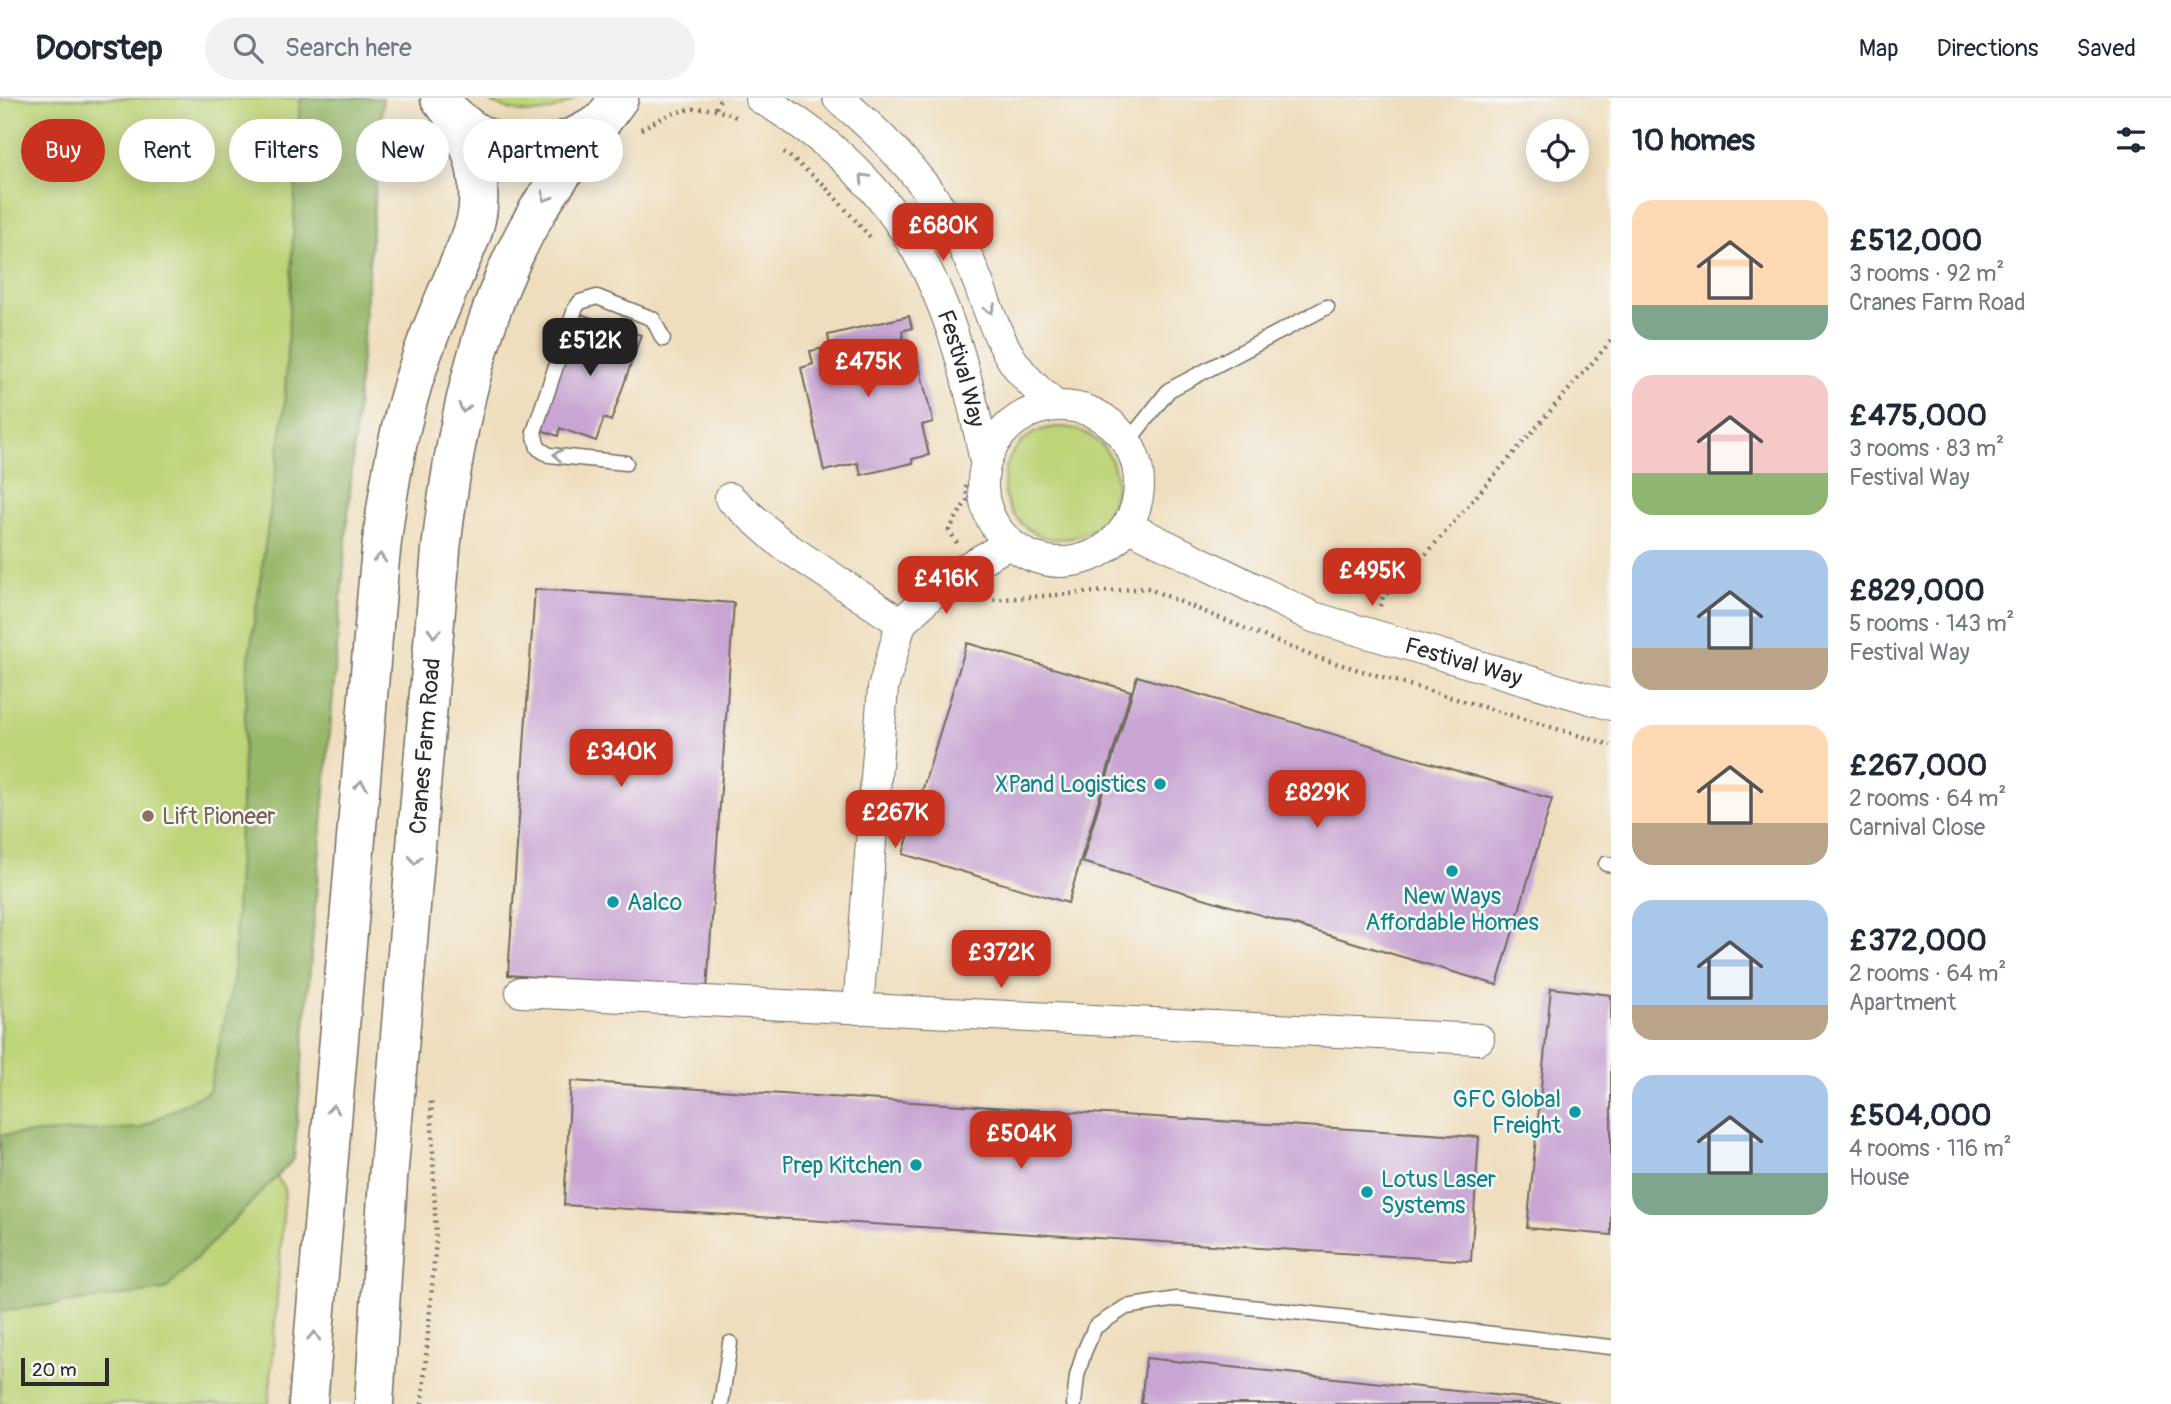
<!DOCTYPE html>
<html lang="en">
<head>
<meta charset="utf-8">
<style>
  :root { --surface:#fff; --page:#f2f2f3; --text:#1f2937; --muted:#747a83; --line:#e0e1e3; --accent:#c8321e }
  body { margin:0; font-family:Pangolin,sans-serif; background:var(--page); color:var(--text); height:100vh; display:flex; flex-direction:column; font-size:26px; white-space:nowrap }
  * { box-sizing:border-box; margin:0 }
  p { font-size:23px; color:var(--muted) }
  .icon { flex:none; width:38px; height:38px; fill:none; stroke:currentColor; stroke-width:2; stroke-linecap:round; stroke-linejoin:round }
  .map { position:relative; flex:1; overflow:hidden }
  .sheet { display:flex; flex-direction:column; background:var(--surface); width:560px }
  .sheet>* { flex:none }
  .banner { position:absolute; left:21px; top:21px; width:665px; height:63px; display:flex; gap:14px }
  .controls { position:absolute; left:1526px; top:21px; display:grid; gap:14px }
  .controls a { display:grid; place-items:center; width:63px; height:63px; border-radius:50%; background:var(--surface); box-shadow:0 4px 18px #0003; font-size:35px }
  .scale { position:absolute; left:21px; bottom:18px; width:88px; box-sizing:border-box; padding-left:7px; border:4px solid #2b2b2b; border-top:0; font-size:19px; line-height:24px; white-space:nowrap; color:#2b2b2b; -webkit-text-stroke:5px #f6f6f2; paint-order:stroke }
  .price { position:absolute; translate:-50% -60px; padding:0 16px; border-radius:14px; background:var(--accent); color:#fff; font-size:23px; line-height:46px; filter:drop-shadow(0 2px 4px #0008) }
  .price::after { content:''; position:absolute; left:50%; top:42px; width:21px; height:16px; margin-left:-10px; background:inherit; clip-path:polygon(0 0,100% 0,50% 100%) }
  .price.current { background:#222; color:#fff }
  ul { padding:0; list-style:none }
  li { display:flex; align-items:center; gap:21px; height:175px; padding:0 21px }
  li span { display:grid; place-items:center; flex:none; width:196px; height:140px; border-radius:21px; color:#555 }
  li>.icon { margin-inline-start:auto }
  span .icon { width:84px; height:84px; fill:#fffc; stroke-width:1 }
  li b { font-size:30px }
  h2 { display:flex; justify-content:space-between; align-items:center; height:84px; padding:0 21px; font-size:30px }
  .pill { padding:0 24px; border-radius:32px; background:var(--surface); box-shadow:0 4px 18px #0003; font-size:24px; line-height:63px }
  .pill.current { background:var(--accent); color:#fff }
  header { display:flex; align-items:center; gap:42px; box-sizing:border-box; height:98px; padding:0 35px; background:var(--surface); border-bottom:2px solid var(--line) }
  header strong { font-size:33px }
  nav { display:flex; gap:38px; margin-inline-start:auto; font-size:24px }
  .search { width:490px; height:63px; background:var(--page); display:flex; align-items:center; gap:18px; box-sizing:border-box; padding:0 24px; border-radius:38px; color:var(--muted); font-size:26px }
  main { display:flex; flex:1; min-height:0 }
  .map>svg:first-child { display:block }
</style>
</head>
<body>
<header>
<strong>Doorstep</strong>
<div class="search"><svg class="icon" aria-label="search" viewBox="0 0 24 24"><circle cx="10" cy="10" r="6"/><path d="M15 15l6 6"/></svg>Search here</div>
<nav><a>Map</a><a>Directions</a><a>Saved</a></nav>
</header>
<main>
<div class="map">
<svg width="1611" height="1306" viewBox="0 0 1611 1306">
  <rect width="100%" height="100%" fill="#f6f6f2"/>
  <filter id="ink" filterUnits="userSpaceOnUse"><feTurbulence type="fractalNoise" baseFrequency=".0143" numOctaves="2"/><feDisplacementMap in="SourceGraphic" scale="14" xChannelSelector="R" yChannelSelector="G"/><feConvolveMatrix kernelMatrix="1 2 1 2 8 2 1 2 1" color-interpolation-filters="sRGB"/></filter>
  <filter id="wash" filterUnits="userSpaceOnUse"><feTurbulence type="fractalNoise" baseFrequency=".00686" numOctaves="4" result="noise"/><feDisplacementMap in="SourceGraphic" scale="28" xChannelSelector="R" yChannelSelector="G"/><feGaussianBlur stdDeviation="1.57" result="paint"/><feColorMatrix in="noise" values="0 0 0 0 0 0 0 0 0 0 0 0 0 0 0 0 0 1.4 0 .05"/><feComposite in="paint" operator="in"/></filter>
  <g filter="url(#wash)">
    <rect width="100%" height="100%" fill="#efdebd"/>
    <g fill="#bdd478" stroke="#748052" stroke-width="2">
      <polygon points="0,0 359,0 265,1064 285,1090 269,1306 0,1306"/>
      <path d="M483,0H575C545,22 514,18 483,0Z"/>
      <circle cx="1060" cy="385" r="56"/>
    </g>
    <polygon fill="#96b668" stroke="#60704a" stroke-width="2" points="300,0 383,0 294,1061 165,1192 0,1213 0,1037 140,1030 209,993 233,883 247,574 284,314"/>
    <g id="blocks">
      <g fill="#c8a5d3">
        <polygon points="578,215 641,237 611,323 604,320 596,343 560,330 558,338 538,331"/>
        <polygon points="909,218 912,230 902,233 906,258 916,255 933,324 922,327 929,357 912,361 913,365 861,377 858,365 824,373 801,270 813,266 810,253 830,249 828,237"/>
        <polygon points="535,491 734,505 707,891 508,877"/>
        <polygon points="967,545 1131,593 1068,805 903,756"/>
        <polygon points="1137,578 1552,701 1497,887 1082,764"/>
        <polygon points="1551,890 1611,897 1611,1137 1527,1130"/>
        <polygon points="571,983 1479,1039 1471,1163 564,1107"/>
        <polygon points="1146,1260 1559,1304 1559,1306 1141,1306"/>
      </g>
    </g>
  </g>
  <g filter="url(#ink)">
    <use href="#blocks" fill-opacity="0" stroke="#706a5e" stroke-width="2"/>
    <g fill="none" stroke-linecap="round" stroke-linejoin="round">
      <defs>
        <g id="lane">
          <polyline points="1127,345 1169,292 1327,209"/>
          <polyline points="626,365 549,357 538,350 534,334 575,211 580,204 597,199 653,221 663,241"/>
          <polyline points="1606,766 1611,767"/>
          <polyline points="721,1306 730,1245"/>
          <polyline points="1074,1306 1077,1278 1084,1254 1095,1229 1126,1209 1177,1201 1611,1249"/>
        </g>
        <g id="street">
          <path id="s1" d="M760,0C911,88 953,200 985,364"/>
          <path d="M838,0C885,39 927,83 957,137C979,176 988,223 1011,260C1023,279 1038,293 1055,307"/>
          <circle cx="1061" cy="386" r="78"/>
          <polyline points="730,400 782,446 901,525"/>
          <path id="s2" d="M1127,428L1313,519L1611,607"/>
          <polyline points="521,894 1479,941"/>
          <polyline points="858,911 883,590 901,525 950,479 1009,446"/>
        </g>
        <g id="primary">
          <path d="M453,16C495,58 548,57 596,27"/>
          <path d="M308,1306L377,493C384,413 395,334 422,257C433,226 447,195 460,164C468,146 477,127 478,108C481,66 466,32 440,0"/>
          <path id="s3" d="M374,1306L388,1081L441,452C453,339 479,210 538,112C562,72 592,38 619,0"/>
        </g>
      </defs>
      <use href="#lane" stroke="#706a5e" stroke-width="17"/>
      <use href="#street" stroke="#706a5e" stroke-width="32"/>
      <use href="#primary" stroke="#706a5e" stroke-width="41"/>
      <g stroke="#706a5e" stroke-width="4.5" stroke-dasharray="2 5" stroke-linecap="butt">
        <polyline points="716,10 720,1"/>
        <path d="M641,31C676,12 700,2 738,20"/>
        <polyline points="784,54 823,86 870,139"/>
        <polyline points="957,445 949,432 967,402 966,384"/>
        <polyline points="985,492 991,502 1147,490 1312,558 1611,647"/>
        <polyline points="1380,508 1383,499 1427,455 1611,243"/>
        <polyline points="422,1306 436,1142 431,1000"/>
      </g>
      <use href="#lane" stroke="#fff" stroke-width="14"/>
      <use href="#street" stroke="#fff" stroke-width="30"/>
      <use href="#primary" stroke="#fff" stroke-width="38"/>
    </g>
    <defs><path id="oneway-chevron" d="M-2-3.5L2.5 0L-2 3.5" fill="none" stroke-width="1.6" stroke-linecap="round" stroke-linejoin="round" transform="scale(1.75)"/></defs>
    <g stroke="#a0a0a0">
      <use href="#oneway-chevron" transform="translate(864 80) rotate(-133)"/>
      <use href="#oneway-chevron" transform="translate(546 99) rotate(122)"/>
      <use href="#oneway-chevron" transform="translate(990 211) rotate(69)"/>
      <use href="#oneway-chevron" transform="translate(464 310) rotate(103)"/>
      <use href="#oneway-chevron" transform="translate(558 357) rotate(-171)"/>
      <use href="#oneway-chevron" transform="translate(380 460) rotate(-84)"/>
      <use href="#oneway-chevron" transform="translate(434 535) rotate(95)"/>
      <use href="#oneway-chevron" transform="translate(361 687) rotate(-85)"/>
      <use href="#oneway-chevron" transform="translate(415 762) rotate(95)"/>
      <use href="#oneway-chevron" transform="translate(333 1011) rotate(-85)"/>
      <use href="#oneway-chevron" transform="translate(314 1238) rotate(-85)"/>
    </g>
  </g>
  <g fill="#0f9aa8" stroke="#f6f6f2" stroke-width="2.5">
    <circle cx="1160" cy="686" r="7"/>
    <circle cx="1452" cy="773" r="7"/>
    <circle cx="613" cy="804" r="7"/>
    <circle cx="1575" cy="1014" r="7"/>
    <circle cx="916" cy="1067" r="7"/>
    <circle cx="1367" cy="1094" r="7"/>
  </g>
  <circle fill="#8d6e63" stroke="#f6f6f2" stroke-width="2.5" cx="148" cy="718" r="7"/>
  <g text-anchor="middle" stroke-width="5" stroke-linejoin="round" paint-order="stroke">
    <g font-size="23" fill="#2b2b2b" stroke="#f6f6f2">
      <text dy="8" stroke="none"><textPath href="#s1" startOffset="348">Festival Way</textPath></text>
      <text dy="8" stroke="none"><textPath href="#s2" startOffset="364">Festival Way</textPath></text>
      <text dy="8" stroke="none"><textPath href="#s3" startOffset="660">Cranes Farm Road</textPath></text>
    </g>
    <g font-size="23" fill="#0d838f" stroke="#f6f6f2" text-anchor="end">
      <text x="1146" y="694">XPand Logistics</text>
      <text x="1452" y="806" text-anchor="middle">New Ways<tspan x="1452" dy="26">Affordable Homes</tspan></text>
      <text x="627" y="812" text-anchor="start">Aalco</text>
      <text x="1561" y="1009">GFC Global<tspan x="1561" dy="26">Freight</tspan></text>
      <text x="902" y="1075">Prep Kitchen</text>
      <text x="1381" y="1089" text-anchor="start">Lotus Laser<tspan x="1381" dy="26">Systems</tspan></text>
    </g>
    <g font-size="23" fill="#785e54" stroke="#f6f6f2" text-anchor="start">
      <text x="162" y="726">Lift Pioneer</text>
    </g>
  </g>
</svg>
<div class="controls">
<a><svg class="icon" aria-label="locate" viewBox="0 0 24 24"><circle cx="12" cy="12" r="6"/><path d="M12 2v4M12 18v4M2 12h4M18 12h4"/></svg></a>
</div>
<div class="scale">20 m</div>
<b class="price" style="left:943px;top:165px">£680K</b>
<b class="price current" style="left:590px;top:280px">£512K</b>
<b class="price" style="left:868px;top:301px">£475K</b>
<b class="price" style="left:1372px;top:510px">£495K</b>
<b class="price" style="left:946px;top:518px">£416K</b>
<b class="price" style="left:621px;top:691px">£340K</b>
<b class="price" style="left:1317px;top:732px">£829K</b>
<b class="price" style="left:895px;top:752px">£267K</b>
<b class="price" style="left:1001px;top:892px">£372K</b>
<b class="price" style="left:1021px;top:1073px">£504K</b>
<div class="banner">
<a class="pill current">Buy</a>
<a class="pill">Rent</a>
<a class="pill">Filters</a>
<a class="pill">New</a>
<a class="pill">Apartment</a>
</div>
</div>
<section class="sheet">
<h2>10 homes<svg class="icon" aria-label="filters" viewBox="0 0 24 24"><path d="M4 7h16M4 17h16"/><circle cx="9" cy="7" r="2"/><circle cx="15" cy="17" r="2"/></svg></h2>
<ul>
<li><span style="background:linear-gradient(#ffd9b3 75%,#7fa58c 0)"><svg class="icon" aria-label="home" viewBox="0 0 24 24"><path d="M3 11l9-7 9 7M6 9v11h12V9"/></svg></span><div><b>£512,000</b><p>3 rooms · 92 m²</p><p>Cranes Farm Road</p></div></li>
<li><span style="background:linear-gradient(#f6c9c9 70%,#8fb573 0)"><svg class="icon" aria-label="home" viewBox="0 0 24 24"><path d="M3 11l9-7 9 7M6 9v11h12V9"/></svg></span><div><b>£475,000</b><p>3 rooms · 83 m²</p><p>Festival Way</p></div></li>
<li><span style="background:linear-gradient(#a9c7e8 70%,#b9a48a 0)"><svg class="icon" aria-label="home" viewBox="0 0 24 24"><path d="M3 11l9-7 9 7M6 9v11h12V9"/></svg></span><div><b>£829,000</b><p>5 rooms · 143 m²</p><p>Festival Way</p></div></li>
<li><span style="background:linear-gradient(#ffd9b3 70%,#b9a48a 0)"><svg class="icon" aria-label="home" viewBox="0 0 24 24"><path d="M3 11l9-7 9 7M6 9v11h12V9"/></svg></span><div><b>£267,000</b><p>2 rooms · 64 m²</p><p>Carnival Close</p></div></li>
<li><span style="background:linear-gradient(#a9c7e8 75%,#b9a48a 0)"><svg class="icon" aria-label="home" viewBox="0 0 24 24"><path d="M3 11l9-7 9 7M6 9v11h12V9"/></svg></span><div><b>£372,000</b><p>2 rooms · 64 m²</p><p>Apartment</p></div></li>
<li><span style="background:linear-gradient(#a9c7e8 70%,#7fa58c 0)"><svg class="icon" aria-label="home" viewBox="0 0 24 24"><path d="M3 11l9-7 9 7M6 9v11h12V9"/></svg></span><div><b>£504,000</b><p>4 rooms · 116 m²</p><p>House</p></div></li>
</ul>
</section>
</main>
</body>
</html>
